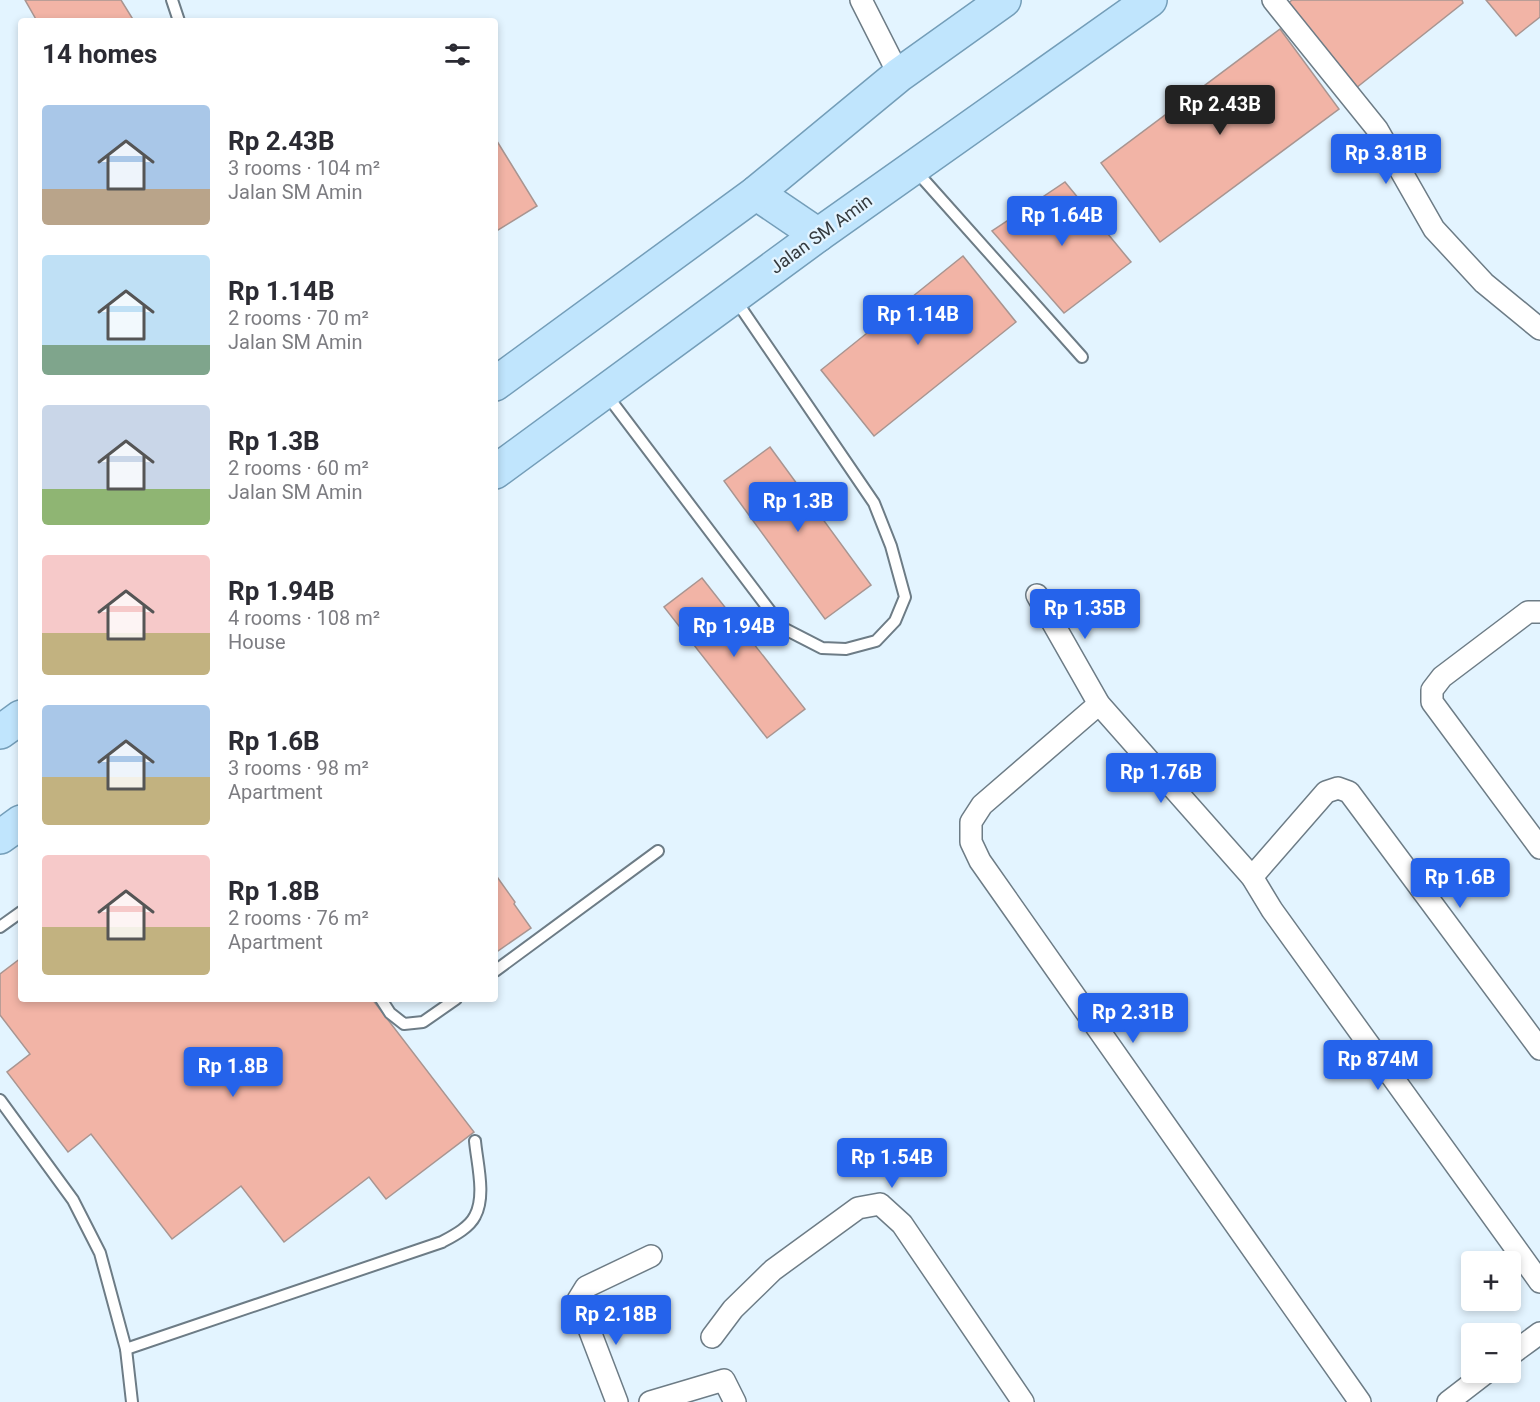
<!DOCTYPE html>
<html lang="en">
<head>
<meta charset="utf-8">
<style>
  :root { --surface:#fff; --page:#f2f2f3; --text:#2b2b33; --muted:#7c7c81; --accent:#2563eb }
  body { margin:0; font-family:Roboto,sans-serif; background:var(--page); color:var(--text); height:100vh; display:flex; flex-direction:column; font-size:22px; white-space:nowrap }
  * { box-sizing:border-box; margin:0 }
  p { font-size:20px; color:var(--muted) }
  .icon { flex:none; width:33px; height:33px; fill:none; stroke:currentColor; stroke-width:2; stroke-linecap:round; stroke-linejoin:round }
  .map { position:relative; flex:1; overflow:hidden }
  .side { position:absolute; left:18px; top:18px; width:480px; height:984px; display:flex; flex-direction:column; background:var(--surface); border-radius:6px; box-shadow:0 3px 9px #0003 }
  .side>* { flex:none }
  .fabs { position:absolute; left:1461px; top:1251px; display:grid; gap:12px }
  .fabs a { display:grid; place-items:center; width:60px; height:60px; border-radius:6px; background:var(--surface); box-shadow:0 3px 9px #0003; font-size:30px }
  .price { position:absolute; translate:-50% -51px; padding:0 14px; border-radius:6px; background:var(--accent); color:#fff; font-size:20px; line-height:39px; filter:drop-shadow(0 2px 3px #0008) }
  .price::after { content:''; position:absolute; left:50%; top:36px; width:18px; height:14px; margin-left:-9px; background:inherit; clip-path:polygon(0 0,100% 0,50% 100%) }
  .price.active { background:#222; color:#fff }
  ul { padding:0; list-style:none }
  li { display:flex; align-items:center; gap:18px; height:150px; padding:0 24px }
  li span { display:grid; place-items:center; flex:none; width:168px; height:120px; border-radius:6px; color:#555 }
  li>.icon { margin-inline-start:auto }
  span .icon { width:72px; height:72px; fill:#fffc; stroke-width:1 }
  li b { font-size:26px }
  h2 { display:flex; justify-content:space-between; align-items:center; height:72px; padding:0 24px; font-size:26px }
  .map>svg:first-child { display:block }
</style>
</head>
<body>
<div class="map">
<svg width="1540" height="1402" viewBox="0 0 1540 1402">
  <rect width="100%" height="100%" fill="#e3f4ff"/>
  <g fill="#f2b4a6" stroke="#a89591" stroke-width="1.5">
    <polygon points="25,0 121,0 134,21 37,21"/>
    <polygon points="1292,0 1462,0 1463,3 1356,88 1286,5"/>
    <polygon points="1486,0 1540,0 1540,17 1516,36"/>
    <polygon points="1280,29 1339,109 1160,242 1101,163"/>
    <polygon points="495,138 537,206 495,232"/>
    <polygon points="1065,182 1131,262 1064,313 992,231"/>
    <polygon points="963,256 1016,322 874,436 821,370"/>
    <polygon points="770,447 871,585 825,619 724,481"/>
    <polygon points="702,578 805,709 767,738 664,607"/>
    <polygon points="495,874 515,902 514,904 531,928 495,953"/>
    <polygon points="21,958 21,999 372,999 474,1132 386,1199 369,1177 284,1242 241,1186 172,1239 91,1134 68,1152 7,1072 30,1054 0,1015 0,974"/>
  </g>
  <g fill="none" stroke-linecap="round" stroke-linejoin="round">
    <defs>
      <g id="service">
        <polyline points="172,0 179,21"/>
        <polyline points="916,171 1082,357"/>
        <polyline points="606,394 783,628 822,648 846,649 876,641 895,621 905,597 891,546 874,503 735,299"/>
        <polyline points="0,927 21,912"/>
        <polyline points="495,971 658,851"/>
        <polyline points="381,999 390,1013 404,1024 423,1022 456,999"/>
        <polyline points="0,1100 73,1200 100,1253 126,1349 132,1402"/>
        <path d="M126,1349L442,1242C453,1236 469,1228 475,1216C486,1196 477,1163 475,1141"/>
      </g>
      <g id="minor">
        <polyline points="861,0 899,75"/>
        <polyline points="1273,0 1377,129 1434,229 1484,283 1540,329"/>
        <polyline points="1037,595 1099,704 1252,877 1272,910 1540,1282"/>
        <polyline points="1540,612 1528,612 1442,677 1432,690 1432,702 1540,848"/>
        <polyline points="1099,704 982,805 971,822 971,842 980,861 1360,1402"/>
        <polyline points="1252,877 1326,792 1338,788 1349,792 1540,1049"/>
        <polyline points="712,1337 733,1309 773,1270 858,1208 880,1204 902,1224 1023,1402"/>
        <polyline points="1510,1355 1540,1333"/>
        <polyline points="617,1402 578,1300 586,1287 651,1256"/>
        <polyline points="650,1402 724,1380 735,1402"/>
        <polyline points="1448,1402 1487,1372"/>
      </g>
      <g id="primary">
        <polyline points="756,193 818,235"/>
        <polyline points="495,384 756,193 899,75 1004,0"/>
        <polyline points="495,472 818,235 1150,0"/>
        <polyline points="0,732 21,717"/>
        <polyline points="0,837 21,822"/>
      </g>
    </defs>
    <use href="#service" stroke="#6d7c86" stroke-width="14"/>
    <use href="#minor" stroke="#6d7c86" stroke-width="24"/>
    <use href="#primary" stroke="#749eb9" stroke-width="36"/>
    <use href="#service" stroke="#fff" stroke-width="10"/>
    <use href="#minor" stroke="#fff" stroke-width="21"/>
    <use href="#primary" stroke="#c0e5fd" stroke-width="33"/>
  </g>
  <g text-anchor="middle" stroke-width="4.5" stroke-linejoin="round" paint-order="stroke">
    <g font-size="18" fill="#343a3e" stroke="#e3f4ff">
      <text transform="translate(821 234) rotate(-36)" y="6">Jalan SM Amin</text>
    </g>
  </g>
</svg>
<div class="fabs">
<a>+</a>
<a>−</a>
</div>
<b class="price active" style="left:1220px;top:136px">Rp 2.43B</b>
<b class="price" style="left:1386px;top:185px">Rp 3.81B</b>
<b class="price" style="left:1062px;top:247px">Rp 1.64B</b>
<b class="price" style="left:918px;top:346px">Rp 1.14B</b>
<b class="price" style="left:798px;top:533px">Rp 1.3B</b>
<b class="price" style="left:1085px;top:640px">Rp 1.35B</b>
<b class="price" style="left:734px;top:658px">Rp 1.94B</b>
<b class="price" style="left:1161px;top:804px">Rp 1.76B</b>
<b class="price" style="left:1460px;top:909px">Rp 1.6B</b>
<b class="price" style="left:1133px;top:1044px">Rp 2.31B</b>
<b class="price" style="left:1378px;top:1091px">Rp 874M</b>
<b class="price" style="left:233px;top:1098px">Rp 1.8B</b>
<b class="price" style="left:892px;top:1189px">Rp 1.54B</b>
<b class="price" style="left:616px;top:1346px">Rp 2.18B</b>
<section class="side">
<h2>14 homes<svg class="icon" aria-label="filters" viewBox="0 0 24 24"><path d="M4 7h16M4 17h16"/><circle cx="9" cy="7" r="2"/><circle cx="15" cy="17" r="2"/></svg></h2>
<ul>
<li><span style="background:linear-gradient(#a9c7e8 70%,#b9a48a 0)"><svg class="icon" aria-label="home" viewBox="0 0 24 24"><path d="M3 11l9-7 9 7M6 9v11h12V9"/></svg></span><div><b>Rp 2.43B</b><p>3 rooms · 104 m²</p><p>Jalan SM Amin</p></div></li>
<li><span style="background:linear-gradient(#bfe0f5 75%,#7fa58c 0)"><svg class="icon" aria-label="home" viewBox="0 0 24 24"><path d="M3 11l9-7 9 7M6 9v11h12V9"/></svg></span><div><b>Rp 1.14B</b><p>2 rooms · 70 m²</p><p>Jalan SM Amin</p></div></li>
<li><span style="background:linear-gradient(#c9d6e8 70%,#8fb573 0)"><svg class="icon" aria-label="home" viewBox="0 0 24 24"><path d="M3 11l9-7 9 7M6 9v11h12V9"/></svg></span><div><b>Rp 1.3B</b><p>2 rooms · 60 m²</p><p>Jalan SM Amin</p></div></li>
<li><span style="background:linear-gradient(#f6c9c9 65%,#c2b280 0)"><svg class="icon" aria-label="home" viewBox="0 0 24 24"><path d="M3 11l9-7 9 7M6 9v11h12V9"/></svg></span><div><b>Rp 1.94B</b><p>4 rooms · 108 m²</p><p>House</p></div></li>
<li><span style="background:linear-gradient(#a9c7e8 60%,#c2b280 0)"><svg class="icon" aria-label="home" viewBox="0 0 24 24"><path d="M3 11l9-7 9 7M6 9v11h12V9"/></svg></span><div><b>Rp 1.6B</b><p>3 rooms · 98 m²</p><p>Apartment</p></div></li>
<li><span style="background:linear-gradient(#f6c9c9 60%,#c2b280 0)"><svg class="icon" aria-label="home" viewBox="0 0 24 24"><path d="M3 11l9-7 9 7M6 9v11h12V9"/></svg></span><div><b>Rp 1.8B</b><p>2 rooms · 76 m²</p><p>Apartment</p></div></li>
</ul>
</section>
</div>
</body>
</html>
